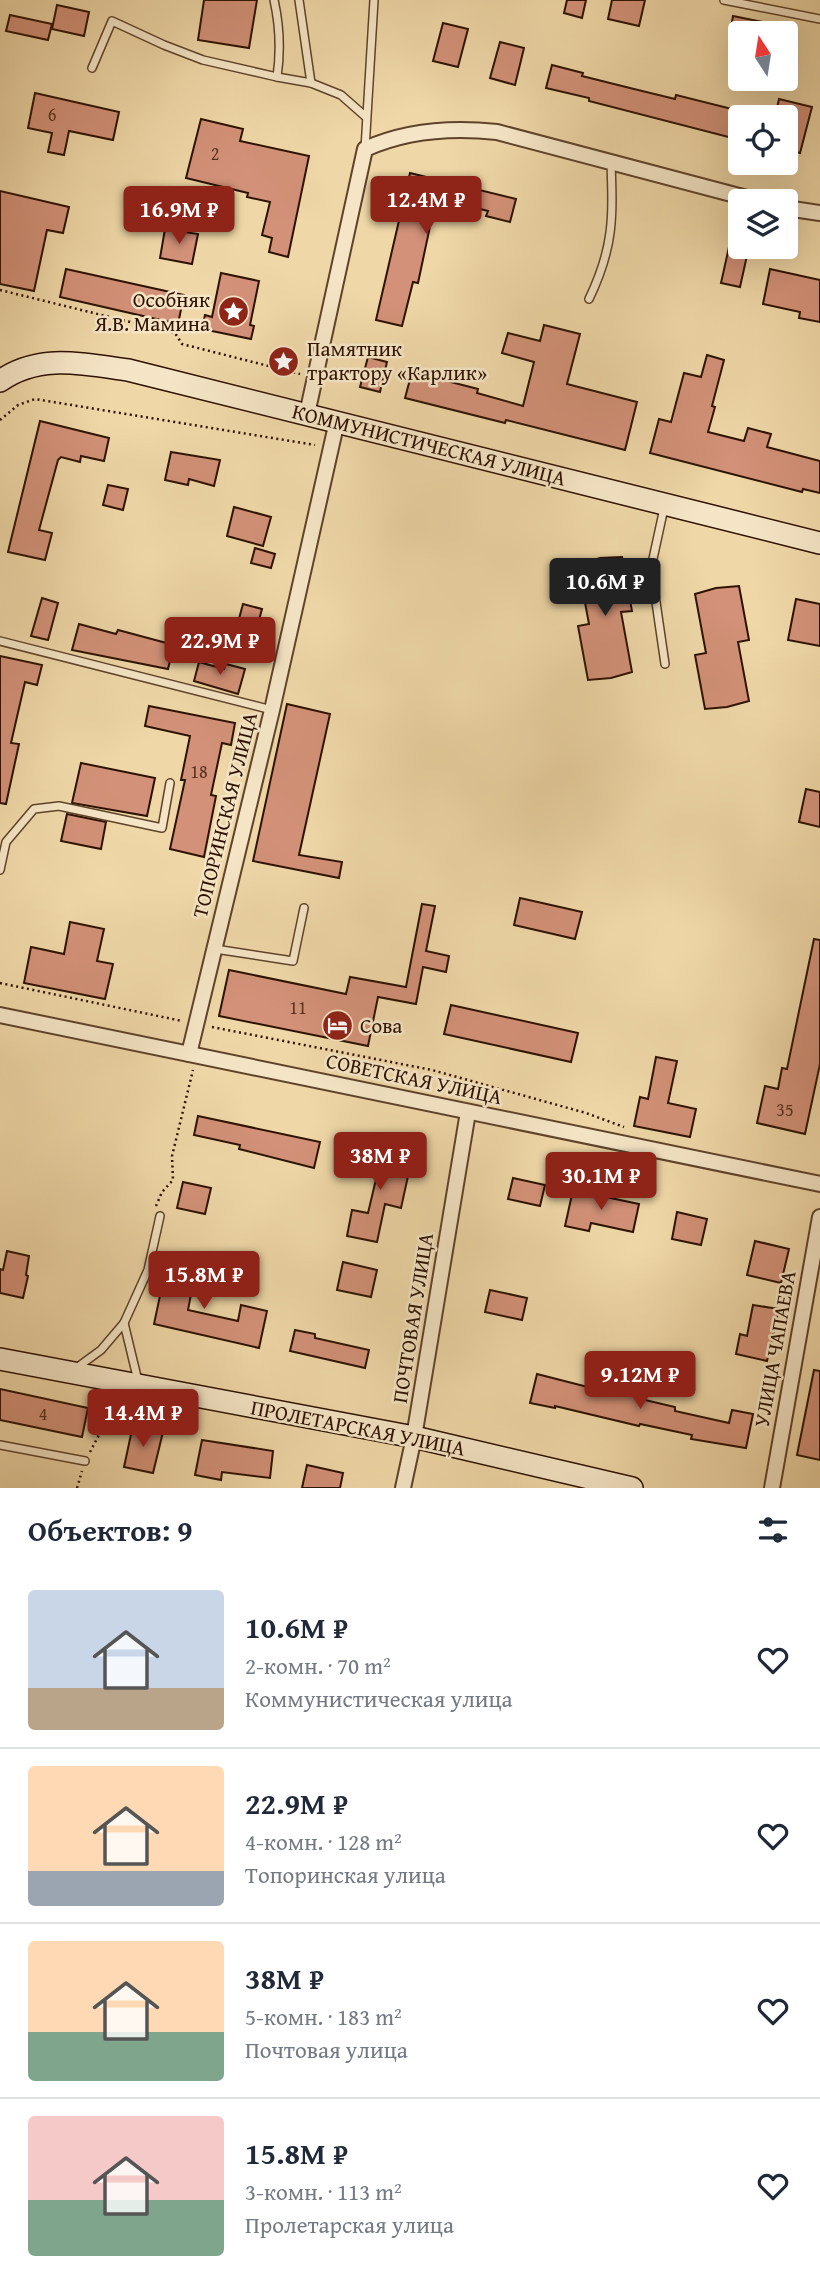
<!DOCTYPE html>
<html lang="ru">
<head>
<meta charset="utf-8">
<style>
  :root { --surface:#fff; --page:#f2f2f3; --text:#1f2937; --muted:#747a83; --line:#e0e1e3; --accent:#8f2418 }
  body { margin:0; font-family:"Gentium Book Plus",serif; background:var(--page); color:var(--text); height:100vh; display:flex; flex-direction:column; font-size:26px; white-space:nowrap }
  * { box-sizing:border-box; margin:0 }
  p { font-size:23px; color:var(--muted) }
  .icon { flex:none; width:38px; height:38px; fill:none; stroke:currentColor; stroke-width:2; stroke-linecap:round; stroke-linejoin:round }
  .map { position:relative; height:1488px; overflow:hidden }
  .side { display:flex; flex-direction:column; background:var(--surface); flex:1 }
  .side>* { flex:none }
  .needle { width:46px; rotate:348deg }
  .controls { position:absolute; left:728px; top:21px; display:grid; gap:14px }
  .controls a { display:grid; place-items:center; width:70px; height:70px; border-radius:7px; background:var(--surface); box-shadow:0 7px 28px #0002; font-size:35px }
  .price { position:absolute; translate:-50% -60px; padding:0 16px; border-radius:7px; background:var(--accent); color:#fff; font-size:23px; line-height:46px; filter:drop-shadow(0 2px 4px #0008) }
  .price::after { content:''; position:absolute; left:50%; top:42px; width:21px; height:16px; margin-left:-10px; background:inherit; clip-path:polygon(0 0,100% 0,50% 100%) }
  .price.current { background:#222; color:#fff }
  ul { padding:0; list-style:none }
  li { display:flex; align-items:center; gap:21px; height:175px; padding:0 28px }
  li+li { border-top:2px solid var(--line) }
  li span { display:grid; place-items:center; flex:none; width:196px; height:140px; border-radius:7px; color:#555 }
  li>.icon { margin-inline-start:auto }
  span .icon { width:84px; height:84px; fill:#fffc; stroke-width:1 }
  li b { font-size:30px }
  h2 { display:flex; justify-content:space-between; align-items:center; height:84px; padding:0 28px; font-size:30px }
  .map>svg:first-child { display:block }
</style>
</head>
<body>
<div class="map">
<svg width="820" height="1488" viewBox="0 0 820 1488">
  <rect width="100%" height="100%" fill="#efd7a7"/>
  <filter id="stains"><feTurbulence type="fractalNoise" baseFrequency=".00286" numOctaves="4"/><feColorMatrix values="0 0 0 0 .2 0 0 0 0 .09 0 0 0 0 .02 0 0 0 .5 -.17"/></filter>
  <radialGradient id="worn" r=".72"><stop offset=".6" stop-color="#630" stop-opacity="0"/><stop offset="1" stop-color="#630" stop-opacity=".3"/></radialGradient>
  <g fill="#d29178" stroke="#2d1200" stroke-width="2">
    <polygon points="204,0 257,0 249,48 198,40"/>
    <polygon points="567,0 586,0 582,18 564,13"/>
    <polygon points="612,0 645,0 639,26 608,19"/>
    <polygon points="57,5 89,12 84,36 52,29"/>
    <polygon points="10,15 52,24 48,40 6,31"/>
    <polygon points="733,16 787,27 787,33 730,33"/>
    <polygon points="443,23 468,29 458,67 433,61"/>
    <polygon points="500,42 524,48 515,85 490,78"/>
    <polygon points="552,65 583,73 582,76 634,89 675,99 676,95 740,111 740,140 589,101 589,98 546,88"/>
    <polygon points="35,93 119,112 113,140 69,131 64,155 48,152 52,133 28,128"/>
    <polygon points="779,99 812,107 800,153 786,149 786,117 775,117"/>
    <polygon points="201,119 243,129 240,141 309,156 288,257 269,252 272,238 262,235 270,202 247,197 248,193 186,178"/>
    <polygon points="410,173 516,199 510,222 486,216 488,211 436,198 418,283 413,282 402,326 376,320"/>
    <polygon points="0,191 69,207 63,233 47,230 34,291 0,284"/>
    <polygon points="165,229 198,234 192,264 160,258"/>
    <polygon points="729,247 748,251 740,287 721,283"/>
    <polygon points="66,269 184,295 178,324 60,297"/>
    <polygon points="770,269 820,280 820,322 799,318 800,312 763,304"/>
    <polygon points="221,273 259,281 250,325 254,326 251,339 202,329 205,315 212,317"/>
    <polygon points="544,325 580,334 567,384 637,402 625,450 506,420 505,423 405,398 412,372 478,389 477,393 523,406 534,362 502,353 508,333 540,341"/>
    <polygon points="707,355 724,360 712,406 715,407 708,432 744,441 748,428 771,434 767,447 820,461 820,493 803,489 802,492 650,453 659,419 671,422 684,373 701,377"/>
    <polygon points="368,357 387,362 380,392 360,387"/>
    <polygon points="40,421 109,438 104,461 81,456 80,462 61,457 58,460 39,530 52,533 45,560 8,552"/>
    <polygon points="171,452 220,460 214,486 189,479 188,485 165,480"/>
    <polygon points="108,485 128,489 123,510 103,505"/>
    <polygon points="234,507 271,517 263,546 227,536"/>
    <polygon points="255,548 275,554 271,568 251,563"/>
    <polygon points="622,557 632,611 621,612 632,672 611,678 588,680 578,626 589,624 578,565 600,558"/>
    <polygon points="739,586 749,640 738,642 749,701 727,707 705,709 695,655 706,653 695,594 716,588"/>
    <polygon points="42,598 58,603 48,640 31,636"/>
    <polygon points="796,599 820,604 820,646 788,640"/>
    <polygon points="243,604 262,609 256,631 237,626"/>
    <polygon points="79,624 116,634 118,630 174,645 168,669 72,650"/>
    <polygon points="0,656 42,665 37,685 25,682 11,743 19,744 6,804 0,803"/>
    <polygon points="199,662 224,669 226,664 245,669 238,694 194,681"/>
    <polygon points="287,704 330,714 299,855 342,862 339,878 253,861"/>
    <polygon points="149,706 235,723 231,745 222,743 211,795 216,796 204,857 170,849 185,780 181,780 190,736 145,726"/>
    <polygon points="81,763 155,778 147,816 72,803"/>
    <polygon points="806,789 820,792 820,827 799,822"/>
    <polygon points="67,814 106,822 101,849 61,841"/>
    <polygon points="520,898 582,912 575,939 514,925"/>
    <polygon points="422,904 435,906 426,951 449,956 446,972 423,967 416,1004 378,997 368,1046 219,1016 229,970 346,994 350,977 406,987"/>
    <polygon points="70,922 104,929 97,961 113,964 105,999 24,983 31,947 64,954"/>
    <polygon points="814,939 820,940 820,1064 805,1134 757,1123 765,1086 778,1089 782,1068 787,1069"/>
    <polygon points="451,1005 578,1033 571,1062 444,1034"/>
    <polygon points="656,1057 677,1061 668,1103 696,1109 690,1137 634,1126 640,1097 648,1099"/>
    <polygon points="198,1116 320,1142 314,1168 239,1149 240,1145 194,1135"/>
    <polygon points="365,1148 412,1158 401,1208 385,1204 377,1242 347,1236 352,1210 368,1213 377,1175 360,1172"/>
    <polygon points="513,1178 545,1185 540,1206 508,1199"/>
    <polygon points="183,1182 211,1188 205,1214 177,1208"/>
    <polygon points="573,1190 639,1204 633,1232 591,1223 589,1231 565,1226"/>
    <polygon points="677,1212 707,1219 701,1245 672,1239"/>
    <polygon points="755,1241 789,1249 781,1283 747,1275"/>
    <polygon points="7,1251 29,1256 26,1275 28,1276 23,1298 0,1293 0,1269 3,1270"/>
    <polygon points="170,1258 197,1263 188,1310 238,1321 241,1305 267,1311 259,1348 154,1324 161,1291 164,1292"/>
    <polygon points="343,1262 377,1270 371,1297 337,1290"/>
    <polygon points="490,1290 527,1298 522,1320 485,1312"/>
    <polygon points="753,1305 779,1309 767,1361 736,1354 740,1334 747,1336"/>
    <polygon points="295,1330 315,1334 315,1338 369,1350 365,1368 290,1351"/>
    <polygon points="814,1370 820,1371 820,1460 797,1455"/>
    <polygon points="537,1374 615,1394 617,1382 647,1389 645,1400 675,1407 675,1411 729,1423 732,1410 753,1414 746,1448 691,1439 692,1435 640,1424 639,1426 555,1406 555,1408 530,1403"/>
    <polygon points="0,1389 88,1408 82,1437 0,1420"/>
    <polygon points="133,1425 163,1432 153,1473 124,1467"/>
    <polygon points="202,1440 273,1451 270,1478 222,1472 221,1480 195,1475"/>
    <polygon points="307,1465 343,1473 340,1488 302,1488"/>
  </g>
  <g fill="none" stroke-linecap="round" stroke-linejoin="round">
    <defs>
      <g id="lane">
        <path d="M274,0C280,27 281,50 277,77"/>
        <polyline points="299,0 311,83"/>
        <polyline points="724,0 820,19"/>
        <polyline points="92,68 112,21 164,45 203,60 277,77 311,83 341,95 366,117"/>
        <polyline points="365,149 374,0"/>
        <path d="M589,299C614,247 613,218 611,162"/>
        <polyline points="664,508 651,568 665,664"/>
        <polyline points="0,641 272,710"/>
        <polyline points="0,870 6,842 34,809 59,806 162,828 170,783"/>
        <polyline points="215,949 293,961 304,908"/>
        <polyline points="124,1323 148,1270 160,1216"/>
        <polyline points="75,1369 101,1350 124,1323 138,1381"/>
        <polyline points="0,1445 85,1461"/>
      </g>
      <g id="street">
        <polyline points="786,208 820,213"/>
        <path d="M307,414L365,149C407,130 451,127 497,132L758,201"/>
        <polyline points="0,1015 820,1184"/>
        <polyline points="189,1054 272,710 337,421"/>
        <polyline points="403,1488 414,1437 468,1112"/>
        <polyline points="772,1488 820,1217"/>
      </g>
      <g id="secondary">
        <path d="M0,381C39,353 84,364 128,370L820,543"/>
        <polyline points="0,1359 414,1437 632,1488"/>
      </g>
    </defs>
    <use href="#lane" stroke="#5e432a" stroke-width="10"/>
    <use href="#street" stroke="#5e432a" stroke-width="18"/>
    <use href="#secondary" stroke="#2d1200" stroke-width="24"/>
    <g stroke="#2d1200" stroke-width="2.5" stroke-dasharray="2 3.5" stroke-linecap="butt">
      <polyline points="0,290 175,333 182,344 300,374"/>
      <polyline points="0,420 18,405 35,399 315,445"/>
      <polyline points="0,983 182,1021"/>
      <polyline points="212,1027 432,1070 586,1113 624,1127"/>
      <polyline points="156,1206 162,1192 173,1180 172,1156 193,1070"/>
      <polyline points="101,1431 113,1401"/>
      <polyline points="90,1452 100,1433 133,1411 166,1418 174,1411"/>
      <polyline points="77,1488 82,1471"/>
    </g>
    <use href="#lane" stroke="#f5e5c6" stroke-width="7"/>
    <use href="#street" stroke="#f5e5c6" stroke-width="14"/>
    <use href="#secondary" stroke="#f5e5c6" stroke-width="21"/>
  </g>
  <defs>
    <symbol id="sight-disc" viewBox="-11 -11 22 22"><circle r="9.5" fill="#8f2418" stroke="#f5e5c6"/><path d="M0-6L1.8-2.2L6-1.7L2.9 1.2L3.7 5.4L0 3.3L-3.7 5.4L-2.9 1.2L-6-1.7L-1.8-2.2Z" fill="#fff"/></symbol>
    <symbol id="hotel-disc" viewBox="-11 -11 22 22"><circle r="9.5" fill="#8f2418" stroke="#f5e5c6"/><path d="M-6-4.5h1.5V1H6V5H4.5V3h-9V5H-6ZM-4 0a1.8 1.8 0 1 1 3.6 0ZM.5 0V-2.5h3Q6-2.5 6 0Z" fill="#fff"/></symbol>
  </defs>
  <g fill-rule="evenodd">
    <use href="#sight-disc" x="216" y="294" width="35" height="35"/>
    <use href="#sight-disc" x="266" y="344" width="35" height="35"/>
    <use href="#hotel-disc" x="320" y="1008" width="35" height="35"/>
  </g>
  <g text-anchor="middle" stroke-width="5" stroke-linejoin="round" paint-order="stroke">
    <g font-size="18" fill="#56321e">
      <text x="52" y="121">6</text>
      <text x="215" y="160">2</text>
      <text x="199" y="778">18</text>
      <text x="298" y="1014">11</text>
      <text x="785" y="1116">35</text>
      <text x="43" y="1420">4</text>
    </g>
    <g font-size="21" fill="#2d1200" stroke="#f5e5c6" text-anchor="start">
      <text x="210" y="307" text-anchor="end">Особняк<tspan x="210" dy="24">Я.В. Мамина</tspan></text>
      <text x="307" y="356">Памятник<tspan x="307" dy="24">трактору «Карлик»</tspan></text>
      <text x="360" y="1033">Сова</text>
    </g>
    <g font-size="21" fill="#2d1200" stroke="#f5e5c6">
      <text transform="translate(429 445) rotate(14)" y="7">КОММУНИСТИЧЕСКАЯ УЛИЦА</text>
      <text transform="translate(225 815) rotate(-76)" y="7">ТОПОРИНСКАЯ УЛИЦА</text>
      <text transform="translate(414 1079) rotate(12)" y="7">СОВЕТСКАЯ УЛИЦА</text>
      <text transform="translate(413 1318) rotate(-81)" y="7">ПОЧТОВАЯ УЛИЦА</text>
      <text transform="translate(775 1349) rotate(-80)" y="7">УЛИЦА ЧАПАЕВА</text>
      <text transform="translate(358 1428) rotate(11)" y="7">ПРОЛЕТАРСКАЯ УЛИЦА</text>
    </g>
  </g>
  <rect width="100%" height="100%" filter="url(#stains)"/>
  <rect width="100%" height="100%" fill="url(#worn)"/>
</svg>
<div class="controls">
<a><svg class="needle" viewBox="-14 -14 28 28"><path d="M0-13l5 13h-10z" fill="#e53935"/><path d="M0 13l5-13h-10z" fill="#747a83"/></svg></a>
<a><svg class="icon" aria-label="locate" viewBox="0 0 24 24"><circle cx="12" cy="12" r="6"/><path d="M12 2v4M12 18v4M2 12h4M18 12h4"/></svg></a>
<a><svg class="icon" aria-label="layers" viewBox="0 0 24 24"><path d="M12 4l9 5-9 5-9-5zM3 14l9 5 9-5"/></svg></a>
</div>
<b class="price" style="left:426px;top:236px">12.4M ₽</b>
<b class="price" style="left:179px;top:246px">16.9M ₽</b>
<b class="price current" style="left:605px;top:618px">10.6M ₽</b>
<b class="price" style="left:220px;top:677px">22.9M ₽</b>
<b class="price" style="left:380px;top:1192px">38M ₽</b>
<b class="price" style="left:601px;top:1212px">30.1M ₽</b>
<b class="price" style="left:204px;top:1311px">15.8M ₽</b>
<b class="price" style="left:640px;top:1411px">9.12M ₽</b>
<b class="price" style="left:143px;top:1449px">14.4M ₽</b>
</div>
<section class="side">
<h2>Объектов: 9<svg class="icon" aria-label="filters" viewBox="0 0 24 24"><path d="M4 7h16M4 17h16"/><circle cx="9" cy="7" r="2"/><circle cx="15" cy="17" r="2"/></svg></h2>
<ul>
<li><span style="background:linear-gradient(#c9d6e8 70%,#b9a48a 0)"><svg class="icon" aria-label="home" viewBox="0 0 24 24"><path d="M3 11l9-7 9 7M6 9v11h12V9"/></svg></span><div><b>10.6M ₽</b><p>2-комн. · 70 m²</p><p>Коммунистическая улица</p></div><svg class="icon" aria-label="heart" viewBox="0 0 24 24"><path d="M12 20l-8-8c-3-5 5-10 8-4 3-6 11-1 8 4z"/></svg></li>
<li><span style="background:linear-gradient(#ffd9b3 75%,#9aa5b1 0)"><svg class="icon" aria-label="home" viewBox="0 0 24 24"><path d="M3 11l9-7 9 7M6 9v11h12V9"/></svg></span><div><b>22.9M ₽</b><p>4-комн. · 128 m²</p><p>Топоринская улица</p></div><svg class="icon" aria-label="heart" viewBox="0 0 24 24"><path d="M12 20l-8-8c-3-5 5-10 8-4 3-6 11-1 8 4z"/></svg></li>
<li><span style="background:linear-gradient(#ffd9b3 65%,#7fa58c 0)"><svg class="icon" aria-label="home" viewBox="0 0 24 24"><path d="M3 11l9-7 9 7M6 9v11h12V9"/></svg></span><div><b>38M ₽</b><p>5-комн. · 183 m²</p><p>Почтовая улица</p></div><svg class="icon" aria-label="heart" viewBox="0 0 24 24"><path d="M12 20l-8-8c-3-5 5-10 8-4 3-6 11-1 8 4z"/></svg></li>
<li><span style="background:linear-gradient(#f6c9c9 60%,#7fa58c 0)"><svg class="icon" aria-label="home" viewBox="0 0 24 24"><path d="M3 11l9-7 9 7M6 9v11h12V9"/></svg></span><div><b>15.8M ₽</b><p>3-комн. · 113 m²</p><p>Пролетарская улица</p></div><svg class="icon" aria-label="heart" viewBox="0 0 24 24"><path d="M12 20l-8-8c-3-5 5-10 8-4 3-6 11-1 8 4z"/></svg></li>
</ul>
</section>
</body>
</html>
